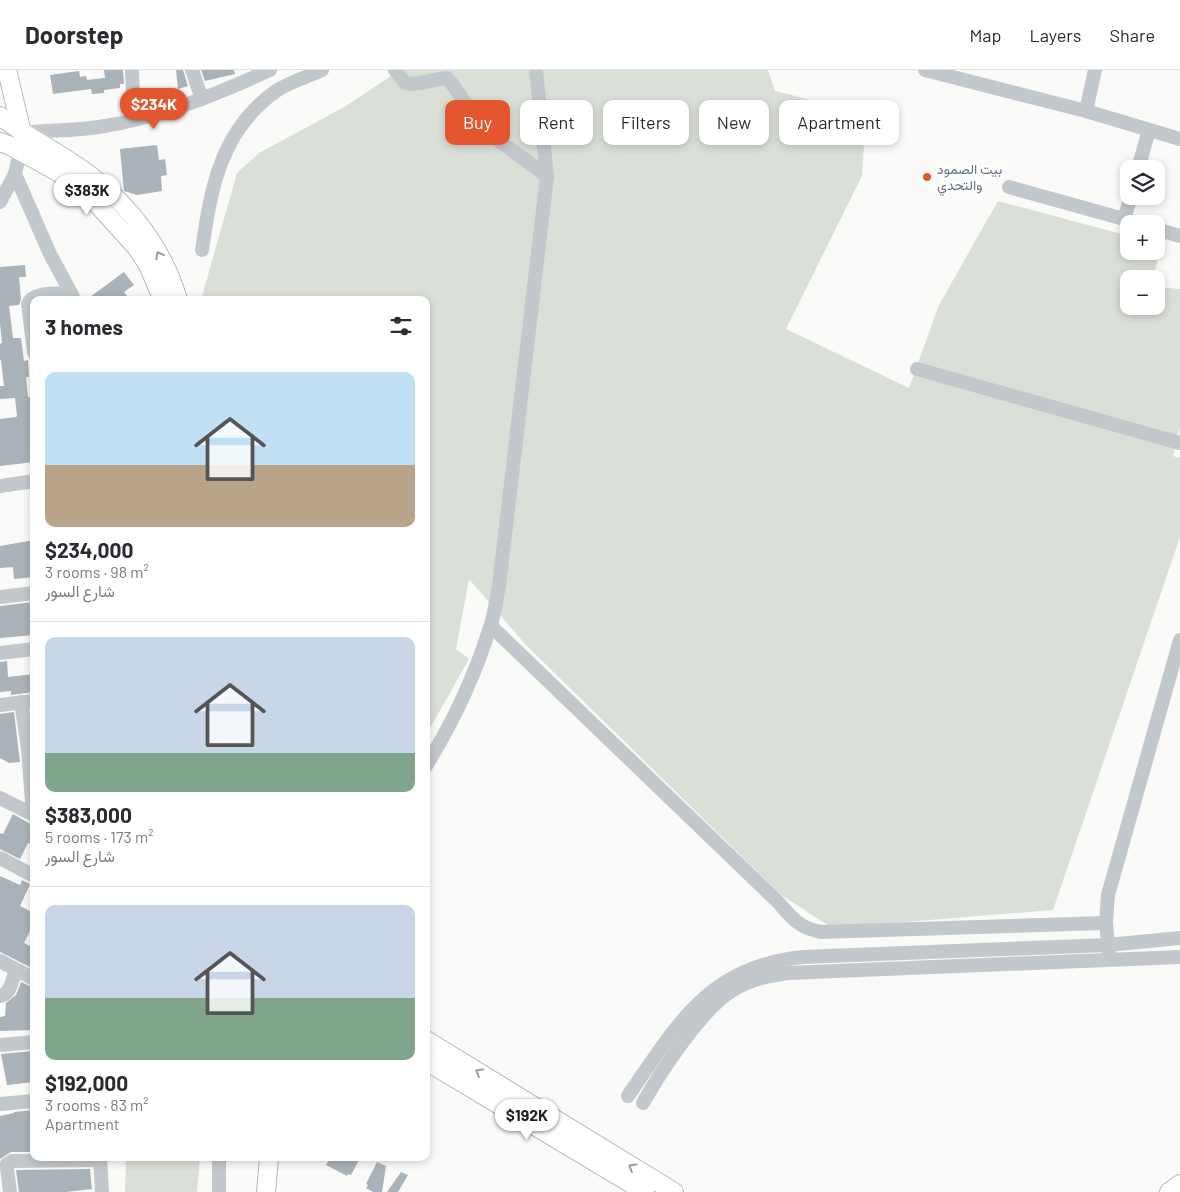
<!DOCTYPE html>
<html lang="en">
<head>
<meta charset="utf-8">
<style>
  :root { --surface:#fff; --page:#f2f2f3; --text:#2b2b33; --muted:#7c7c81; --line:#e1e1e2; --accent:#e4572e }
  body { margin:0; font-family:Barlow,Vazirmatn,sans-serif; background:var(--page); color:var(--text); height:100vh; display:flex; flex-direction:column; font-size:19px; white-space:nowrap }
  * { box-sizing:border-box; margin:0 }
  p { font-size:16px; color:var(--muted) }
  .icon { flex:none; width:28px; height:28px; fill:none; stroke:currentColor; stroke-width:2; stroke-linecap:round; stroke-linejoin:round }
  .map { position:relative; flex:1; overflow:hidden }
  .details { position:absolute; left:30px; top:226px; width:400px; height:865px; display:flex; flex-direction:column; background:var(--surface); border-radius:10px; box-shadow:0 2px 8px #0003 }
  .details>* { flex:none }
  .guide { position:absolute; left:445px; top:30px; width:475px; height:45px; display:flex; gap:10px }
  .tools { position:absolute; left:1120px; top:90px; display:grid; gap:10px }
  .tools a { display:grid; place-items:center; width:45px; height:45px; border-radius:10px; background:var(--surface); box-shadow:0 2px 8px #0003; font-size:25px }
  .price { position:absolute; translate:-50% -42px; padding:0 11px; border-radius:18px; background:#fff; color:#222; font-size:16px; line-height:32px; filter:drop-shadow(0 1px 2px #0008) }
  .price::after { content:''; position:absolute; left:50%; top:30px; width:15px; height:11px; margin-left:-8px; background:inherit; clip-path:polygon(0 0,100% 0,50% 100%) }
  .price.on { background:var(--accent); color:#fff }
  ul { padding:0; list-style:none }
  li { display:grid; align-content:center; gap:10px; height:265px; padding:0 15px }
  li+li { border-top:1px solid var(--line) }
  li span { display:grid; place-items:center; height:155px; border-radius:10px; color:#555 }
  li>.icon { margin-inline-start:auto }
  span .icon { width:90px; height:90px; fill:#fffc; stroke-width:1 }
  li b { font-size:21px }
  h2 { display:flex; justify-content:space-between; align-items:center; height:60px; padding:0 15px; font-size:21px }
  .tag { padding:0 18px; border-radius:10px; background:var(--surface); box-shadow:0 2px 8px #0003; font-size:18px; line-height:45px }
  .tag.on { background:var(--accent); color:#fff }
  header { display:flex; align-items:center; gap:30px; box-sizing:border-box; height:70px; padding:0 25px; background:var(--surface); border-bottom:1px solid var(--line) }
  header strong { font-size:24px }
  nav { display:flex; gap:28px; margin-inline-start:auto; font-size:18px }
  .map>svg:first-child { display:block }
</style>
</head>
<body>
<header>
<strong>Doorstep</strong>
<nav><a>Map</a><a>Layers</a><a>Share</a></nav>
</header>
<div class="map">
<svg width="1180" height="1122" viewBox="0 0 1180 1122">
  <rect width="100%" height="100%" fill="#fafaf8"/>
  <g fill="#dadfd7">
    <polygon points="400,0 768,0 775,21 866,44 862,106 786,259 909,318 939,235 998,131 1129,166 1129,181 1156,181 1156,173 1161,174 1153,209 1129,209 1129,236 1156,236 1156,217 1180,219 1180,357 1173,386 1180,388 1180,467 1053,840 832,858 780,824 526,575 469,509 456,579 469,589 426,665 426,230 201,230 237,103 259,83 346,36"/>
    <polygon points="126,1088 200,1088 197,1122 125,1122"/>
  </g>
  <g fill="#aab3b9">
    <polygon points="104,0 123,0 124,14 120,14 120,18 104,20 104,23 92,24 91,19 53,24 50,5 79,1 80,7 86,6 87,10 105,8"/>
    <polygon points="176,0 183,0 188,16 178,19"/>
    <polygon points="201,0 234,0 235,4 205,11"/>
    <polygon points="157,75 159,90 165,89 167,105 161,106 162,121 137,125 124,121 120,79"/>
    <polygon points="25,195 26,207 19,207 21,229 19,235 9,236 13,268 21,268 24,291 28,290 29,307 26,307 28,327 30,327 32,342 34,392 0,396 0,349 16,347 17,346 15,328 0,329 0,316 4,316 1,290 0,290 0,274 2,273 0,254 0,197"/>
    <polygon points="124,202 134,215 124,222 130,230 86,230"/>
    <polygon points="34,470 34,507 14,509 13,497 0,498 0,476"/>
    <polygon points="34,532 34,565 0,568 0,536"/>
    <polygon points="7,591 8,607 34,604 34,622 11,625 11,621 0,622 0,592"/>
    <polygon points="14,642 20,692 9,693 0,688 0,644"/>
    <polygon points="13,744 34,756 34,775 28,773 20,789 0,779 0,763 3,764"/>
    <polygon points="0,806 20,815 22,810 30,814 20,836 34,843 34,853 24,873 32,877 30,880 34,882 34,899 0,882"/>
    <polygon points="21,912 34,918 34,960 0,961 0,947 5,946 6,933 16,925"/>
    <polygon points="34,981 34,1012 7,1015 1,984"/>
    <polygon points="34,1040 34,1082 11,1082 0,1089 0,1046 14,1043 14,1042"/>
    <polygon points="330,1088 360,1088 351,1105 348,1104 347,1106 326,1095"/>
    <polygon points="377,1092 386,1096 382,1122 373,1122 366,1118 368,1115 366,1114"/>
    <polygon points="90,1099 92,1119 66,1122 19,1122 16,1100"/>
    <polygon points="401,1102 408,1105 398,1122 387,1122"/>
  </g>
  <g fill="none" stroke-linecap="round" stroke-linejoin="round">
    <defs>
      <g id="major">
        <polyline points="7,0 22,63"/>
        <path d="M0,46C29,69 63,84 92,107C132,138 164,181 178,230"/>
        <polyline points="0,72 11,76 58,102 89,125 137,178 148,195 163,230"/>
        <polyline points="426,970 674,1122"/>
        <polyline points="426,991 645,1122"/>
        <polyline points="266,1122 269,1088"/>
        <polyline points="1169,1122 1180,1114"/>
      </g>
    </defs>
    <use href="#major" stroke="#b5babe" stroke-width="20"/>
    <g stroke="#c3c8cc" stroke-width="14">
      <polyline points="132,0 134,50"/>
      <polyline points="192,0 202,29"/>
      <path d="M395,0L405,13C420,16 432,9 447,8L453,15L482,58L547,106"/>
      <polyline points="925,0 1086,41 1180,69"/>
      <polyline points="1086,41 1095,0"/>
      <path d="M22,63C48,60 74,61 99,57C159,48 215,25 270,0"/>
      <polyline points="20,81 15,104 50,184 71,223"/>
      <polyline points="1138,99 1149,60"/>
      <polyline points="1009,117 1124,149"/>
      <polyline points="1131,126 1124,149 1139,154"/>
      <polyline points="0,132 15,104"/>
      <polyline points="1156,159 1180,166"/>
      <path d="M202,180C211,117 221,60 276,21C290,12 307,7 322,0"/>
      <path d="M34,282L28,234C32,221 59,224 71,223L74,229"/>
      <polyline points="917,299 1180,373"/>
      <polyline points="0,416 34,411"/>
      <polyline points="0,527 34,523"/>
      <path d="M491,556L778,832C792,848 799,858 821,862L1106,853"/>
      <polyline points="0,583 34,579"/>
      <polyline points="21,632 28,679 33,745"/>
      <polyline points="0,635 34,631"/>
      <path d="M426,696C453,652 475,606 490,557C495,544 496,529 499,516L547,106L536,0"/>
      <polyline points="0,728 34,745"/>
      <polyline points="0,788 34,806"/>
      <polyline points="1109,883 1106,853 1108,825 1180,570"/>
      <polyline points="0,891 34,909"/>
      <path d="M0,926C11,925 12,909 16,900"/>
      <polyline points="0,975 34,972"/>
      <path d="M628,1026C677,955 709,896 803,887L1108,875L1180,868"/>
      <path d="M643,1033C661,1001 700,942 730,922C748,910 767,906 788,903L1180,887"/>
      <polyline points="0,1034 34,1031"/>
      <polyline points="100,1088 102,1122"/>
      <polyline points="219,1088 219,1122"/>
      <polyline points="10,1122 7,1098 7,1094 12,1091 100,1090"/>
    </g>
    <use href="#major" stroke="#fff" stroke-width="18"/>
  </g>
  <defs><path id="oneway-chevron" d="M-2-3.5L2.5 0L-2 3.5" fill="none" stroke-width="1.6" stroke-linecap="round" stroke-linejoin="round" transform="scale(1.25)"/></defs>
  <g stroke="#939fa8">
    <use href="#oneway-chevron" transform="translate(159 185) rotate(-118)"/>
    <use href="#oneway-chevron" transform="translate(479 1002) rotate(-148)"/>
    <use href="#oneway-chevron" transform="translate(632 1097) rotate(-149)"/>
  </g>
  <circle fill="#e4572e" stroke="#fff" stroke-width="2" cx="927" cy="107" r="5"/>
  <g text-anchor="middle" stroke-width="5" stroke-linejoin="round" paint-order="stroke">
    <g font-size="14" fill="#657683" stroke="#fff" text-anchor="start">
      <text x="937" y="104">بيت الصمود<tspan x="937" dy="16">والتحدي</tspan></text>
    </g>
  </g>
</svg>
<div class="tools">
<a><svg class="icon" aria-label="layers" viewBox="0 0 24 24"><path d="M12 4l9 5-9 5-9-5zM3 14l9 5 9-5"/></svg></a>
<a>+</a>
<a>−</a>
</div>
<b class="price on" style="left:154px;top:60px">$234K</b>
<b class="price" style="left:87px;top:146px">$383K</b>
<b class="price" style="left:527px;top:1071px">$192K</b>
<div class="guide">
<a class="tag on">Buy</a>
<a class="tag">Rent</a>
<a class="tag">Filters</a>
<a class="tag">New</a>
<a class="tag">Apartment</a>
</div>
<section class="details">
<h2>3 homes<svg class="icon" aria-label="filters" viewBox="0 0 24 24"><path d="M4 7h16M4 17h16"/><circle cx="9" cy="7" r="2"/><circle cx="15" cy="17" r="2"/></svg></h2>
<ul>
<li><span style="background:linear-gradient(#bfe0f5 60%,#b9a48a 0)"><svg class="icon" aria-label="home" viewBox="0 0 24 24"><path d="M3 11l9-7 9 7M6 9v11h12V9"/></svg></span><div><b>$234,000</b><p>3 rooms · 98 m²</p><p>شارع السور</p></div></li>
<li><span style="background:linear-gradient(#c9d6e8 75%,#7fa58c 0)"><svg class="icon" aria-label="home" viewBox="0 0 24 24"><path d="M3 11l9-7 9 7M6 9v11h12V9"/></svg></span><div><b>$383,000</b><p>5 rooms · 173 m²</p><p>شارع السور</p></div></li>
<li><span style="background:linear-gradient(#c9d6e8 60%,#7fa58c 0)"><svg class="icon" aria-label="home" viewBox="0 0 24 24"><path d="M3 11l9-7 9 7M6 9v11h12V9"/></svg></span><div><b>$192,000</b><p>3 rooms · 83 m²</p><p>Apartment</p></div></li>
</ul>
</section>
</div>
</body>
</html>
